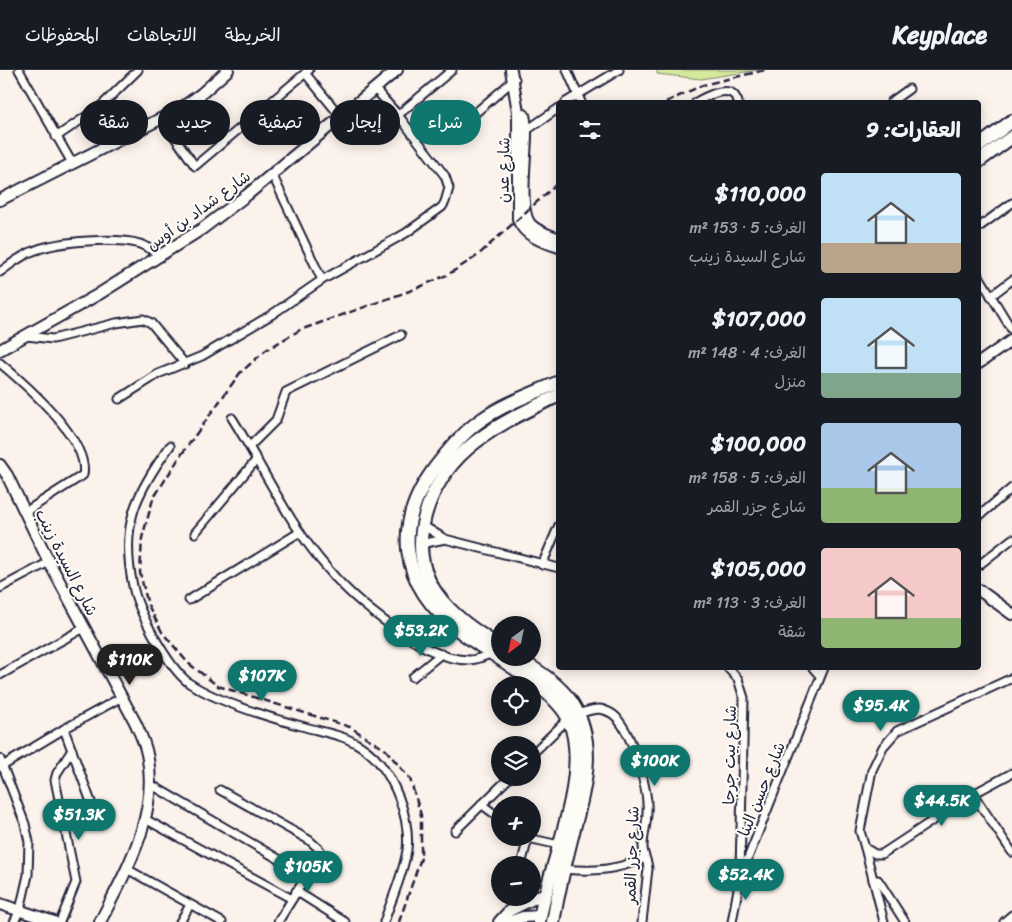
<!DOCTYPE html>
<html lang="ar">
<head>
<meta charset="utf-8">
<style>
  :root { --surface:#171b24; --page:#242831; --text:#f1f3f6; --muted:#9ea1a6; --line:#363941; --accent:#0f766e }
  body { margin:0; font-family:Sriracha,"Playpen Sans Arabic",sans-serif; background:var(--page); color:var(--text); direction:rtl; height:100vh; display:flex; flex-direction:column; font-size:19px; white-space:nowrap }
  * { box-sizing:border-box; margin:0 }
  p { font-size:16px; color:var(--muted) }
  .icon { flex:none; width:28px; height:28px; fill:none; stroke:currentColor; stroke-width:2; stroke-linecap:round; stroke-linejoin:round }
  .map { position:relative; flex:1; overflow:hidden; direction:ltr }
  .drawer { position:absolute; left:556px; top:30px; width:425px; height:570px; display:flex; flex-direction:column; background:var(--surface); border-radius:5px; box-shadow:0 2px 12px #0003; direction:rtl }
  .drawer>* { flex:none }
  .guide { position:absolute; left:15px; top:30px; width:466px; height:45px; direction:rtl; display:flex; gap:10px }
  .needle { width:32px; rotate:213deg }
  .fabs { position:absolute; left:491px; top:546px; display:grid; gap:10px }
  .fabs a { display:grid; place-items:center; width:50px; height:50px; border-radius:50%; background:var(--surface); box-shadow:0 2px 12px #0003; font-size:25px }
  .price { position:absolute; translate:-50% -42px; padding:0 11px; border-radius:18px; background:var(--accent); color:#fff; font-size:16px; line-height:32px; filter:drop-shadow(0 1px 2px #0008) }
  .price::after { content:''; position:absolute; left:50%; top:30px; width:15px; height:11px; margin-left:-8px; background:inherit; clip-path:polygon(0 0,100% 0,50% 100%) }
  .price.selected { background:#222; color:#fff }
  ul { padding:0; list-style:none }
  li { display:flex; align-items:center; gap:15px; height:125px; padding:0 20px }
  li span { display:grid; place-items:center; flex:none; width:140px; height:100px; border-radius:5px; color:#555 }
  li>.icon { margin-inline-start:auto }
  span .icon { width:60px; height:60px; fill:#fffc; stroke-width:1 }
  li b { font-size:21px }
  h2 { display:flex; justify-content:space-between; align-items:center; height:60px; padding:0 20px; font-size:21px }
  .chip { padding:0 18px; border-radius:22px; background:var(--surface); box-shadow:0 2px 12px #0003; font-size:18px; line-height:45px }
  .chip.selected { background:var(--accent); color:#fff }
  header { display:flex; align-items:center; gap:30px; box-sizing:border-box; height:70px; padding:0 25px; background:var(--surface); border-bottom:1px solid var(--line) }
  header strong { font-size:24px }
  nav { display:flex; gap:28px; margin-inline-start:auto; font-size:18px }
  .map>svg:first-child { display:block }
</style>
</head>
<body>
<header>
<strong>Keyplace</strong>
<nav><a>الخريطة</a><a>الاتجاهات</a><a>المحفوظات</a></nav>
</header>
<div class="map">
<svg width="1012" height="852" viewBox="0 0 1012 852">
  <rect width="100%" height="100%" fill="#fcf2ec"/>
  <filter id="ink" filterUnits="userSpaceOnUse"><feTurbulence type="fractalNoise" baseFrequency=".02" numOctaves="2"/><feDisplacementMap in="SourceGraphic" scale="10" xChannelSelector="R" yChannelSelector="G"/><feConvolveMatrix kernelMatrix="1 2 1 2 8 2 1 2 1" color-interpolation-filters="sRGB"/></filter>
  <g filter="url(#ink)">
    <polygon fill="#d5e99d" stroke="#7c866c" points="657,0 758,0 701,9 657,4"/>
    <g fill="none" stroke-linecap="round" stroke-linejoin="round">
      <defs>
        <g id="street">
          <polyline points="19,0 72,93"/>
          <polyline points="567,0 581,32"/>
          <polyline points="305,3 341,47"/>
          <polyline points="566,32 619,0"/>
          <path d="M696,32C705,27 725,16 734,25C736,27 737,30 738,32"/>
          <polyline points="891,32 909,19"/>
          <polyline points="398,45 452,0"/>
          <polyline points="162,49 195,96 309,0"/>
          <polyline points="460,56 515,9"/>
          <polyline points="524,62 559,38"/>
          <polyline points="56,67 100,37 138,0"/>
          <polyline points="272,104 322,210"/>
          <polyline points="979,157 1012,133"/>
          <path d="M0,202C11,194 23,184 36,180C60,171 116,167 140,174C148,177 154,181 160,187"/>
          <polyline points="979,206 1012,260"/>
          <polyline points="991,226 1012,210"/>
          <polyline points="26,266 53,269 116,253 143,249 151,253 185,294"/>
          <path d="M0,293C25,314 90,370 83,405L25,442"/>
          <polyline points="119,329 158,304 202,286 271,245 322,210 406,163 442,137 445,132 449,118 445,106 398,45 375,19"/>
          <path d="M232,348C263,397 289,455 328,499C347,522 369,540 393,557C415,573 442,590 469,590C477,590 484,586 491,584"/>
          <path d="M170,376C135,424 120,456 133,516C138,542 168,597 189,613C218,632 271,648 305,657C323,662 343,665 359,675C379,687 391,707 399,728C405,744 409,763 407,780C403,805 392,828 384,852"/>
          <polyline points="250,376 276,350 286,322 401,265"/>
          <polyline points="979,446 1012,418"/>
          <polyline points="422,455 445,469 559,498"/>
          <polyline points="195,463 257,389"/>
          <polyline points="421,474 445,469"/>
          <polyline points="542,495 559,455"/>
          <polyline points="979,495 1012,469"/>
          <polyline points="0,518 49,492"/>
          <polyline points="189,530 300,462"/>
          <polyline points="728,598 738,609 744,628 740,802"/>
          <polyline points="813,598 820,606"/>
          <polyline points="0,605 84,558"/>
          <polyline points="413,607 441,584"/>
          <polyline points="1012,608 897,661 883,677 872,700 860,761 865,778 875,784 882,784 973,724 1012,703"/>
          <path d="M578,644C585,642 596,637 604,640C610,642 616,645 619,651C633,668 649,720 647,742C647,754 643,765 643,777C643,785 648,791 648,799L642,852"/>
          <polyline points="64,659 91,732"/>
          <polyline points="532,684 568,649"/>
          <polyline points="0,689 25,754 29,772 28,805 20,840 14,852"/>
          <polyline points="1,697 64,659 122,627"/>
          <polyline points="150,714 306,805"/>
          <polyline points="220,720 309,770 320,780 320,784 278,852"/>
          <polyline points="973,724 1012,782"/>
          <polyline points="481,734 500,748"/>
          <polyline points="145,749 292,829"/>
          <polyline points="455,761 509,708"/>
          <polyline points="865,778 884,852"/>
          <polyline points="521,795 528,768 559,775"/>
          <polyline points="127,799 222,852"/>
          <path d="M564,799C595,802 616,800 645,788"/>
          <polyline points="873,810 878,810 880,813 905,852"/>
          <polyline points="296,821 345,852"/>
          <polyline points="512,840 514,828"/>
          <polyline points="60,852 76,812 55,710 57,703 72,680"/>
          <polyline points="180,852 190,835"/>
          <polyline points="732,852 740,808 824,598"/>
          <polyline points="1004,852 1012,845"/>
        </g>
        <g id="secondary">
          <path d="M511,0L518,42V149C524,166 543,172 559,177"/>
          <path d="M524,45C525,50 526,55 526,60C527,81 517,141 531,155C538,162 550,165 559,169"/>
          <polyline points="0,130 180,39 201,24 228,0"/>
          <polyline points="0,280 99,224 202,159 247,125 397,0"/>
          <polyline points="979,293 1012,270"/>
          <path d="M0,395L7,405L49,492L135,652C140,663 145,673 147,684C160,744 126,801 100,852"/>
          <polyline points="979,520 1012,544"/>
          <polyline points="0,834 54,852"/>
          <polyline points="499,852 509,841 545,823"/>
          <polyline points="509,852 523,847 540,846"/>
        </g>
        <g id="highway">
          <polyline points="979,76 1012,51"/>
          <polyline points="979,91 1012,67"/>
          <path d="M500,577C477,562 452,546 436,523C404,476 428,413 467,379C494,355 527,341 559,325"/>
          <path d="M517,588C537,600 559,614 572,633C600,676 582,726 571,770C564,797 558,824 553,852"/>
          <path d="M539,852C549,794 592,706 569,650C556,619 489,584 461,562C398,514 390,452 441,390C453,375 465,361 481,350C505,333 533,324 559,312"/>
        </g>
      </defs>
      <use href="#street" stroke="#22223b" stroke-width="11"/>
      <use href="#secondary" stroke="#22223b" stroke-width="14"/>
      <use href="#highway" stroke="#22223b" stroke-width="16"/>
      <use href="#street" stroke="#fdfcf7" stroke-width="7"/>
      <use href="#secondary" stroke="#fdfcf7" stroke-width="10"/>
      <use href="#highway" stroke="#fdfcf7" stroke-width="12"/>
      <g stroke="#22223b" stroke-width="2.5" stroke-dasharray="8 4" stroke-linecap="butt">
        <polyline points="666,32 703,15 765,0"/>
        <polyline points="399,852 421,788 421,745 410,709 386,680 350,657 218,616 188,593 162,562 148,535 140,503 142,468 153,429 179,388 240,303 266,280 300,260 415,219 449,204 477,186 559,112"/>
      </g>
    </g>
  </g>
  <g text-anchor="middle" stroke-width="4" stroke-linejoin="round" paint-order="stroke">
    <g font-size="16" fill="#22223b" stroke="#fdfcf7">
      <text transform="translate(503 100) rotate(-89)" y="6">شارع عدن</text>
      <text transform="translate(198 140) rotate(-36)" y="6">شارع شداد بن أوس</text>
      <text transform="translate(67 492) rotate(63)" y="6">شارع السيدة زينب</text>
      <text transform="translate(729 685) rotate(-89)" y="6">شارع بيت جرجا</text>
      <text transform="translate(761 719) rotate(-68)" y="6">شارع حسن البنا</text>
      <text transform="translate(631 785) rotate(-88)" y="6">شارع جزر القمر</text>
    </g>
  </g>
</svg>
<div class="fabs">
<a><svg class="needle" viewBox="-14 -14 28 28"><path d="M0-13l5 13h-10z" fill="#e53935"/><path d="M0 13l5-13h-10z" fill="#9ea1a6"/></svg></a>
<a><svg class="icon" aria-label="locate" viewBox="0 0 24 24"><circle cx="12" cy="12" r="6"/><path d="M12 2v4M12 18v4M2 12h4M18 12h4"/></svg></a>
<a><svg class="icon" aria-label="layers" viewBox="0 0 24 24"><path d="M12 4l9 5-9 5-9-5zM3 14l9 5 9-5"/></svg></a>
<a>+</a>
<a>−</a>
</div>
<b class="price" style="left:421px;top:587px">$53.2K</b>
<b class="price selected" style="left:130px;top:616px">$110K</b>
<b class="price" style="left:262px;top:632px">$107K</b>
<b class="price" style="left:881px;top:662px">$95.4K</b>
<b class="price" style="left:655px;top:717px">$100K</b>
<b class="price" style="left:942px;top:757px">$44.5K</b>
<b class="price" style="left:79px;top:771px">$51.3K</b>
<b class="price" style="left:308px;top:823px">$105K</b>
<b class="price" style="left:746px;top:831px">$52.4K</b>
<div class="guide">
<a class="chip selected">شراء</a>
<a class="chip">إيجار</a>
<a class="chip">تصفية</a>
<a class="chip">جديد</a>
<a class="chip">شقة</a>
</div>
<section class="drawer">
<h2>العقارات: 9<svg class="icon" aria-label="filters" viewBox="0 0 24 24"><path d="M4 7h16M4 17h16"/><circle cx="9" cy="7" r="2"/><circle cx="15" cy="17" r="2"/></svg></h2>
<ul>
<li><span style="background:linear-gradient(#bfe0f5 70%,#b9a48a 0)"><svg class="icon" aria-label="home" viewBox="0 0 24 24"><path d="M3 11l9-7 9 7M6 9v11h12V9"/></svg></span><div><b>$110,000</b><p>الغرف: 5 · 153 m²</p><p>شارع السيدة زينب</p></div></li>
<li><span style="background:linear-gradient(#bfe0f5 75%,#7fa58c 0)"><svg class="icon" aria-label="home" viewBox="0 0 24 24"><path d="M3 11l9-7 9 7M6 9v11h12V9"/></svg></span><div><b>$107,000</b><p>الغرف: 4 · 148 m²</p><p>منزل</p></div></li>
<li><span style="background:linear-gradient(#a9c7e8 65%,#8fb573 0)"><svg class="icon" aria-label="home" viewBox="0 0 24 24"><path d="M3 11l9-7 9 7M6 9v11h12V9"/></svg></span><div><b>$100,000</b><p>الغرف: 5 · 158 m²</p><p>شارع جزر القمر</p></div></li>
<li><span style="background:linear-gradient(#f6c9c9 70%,#8fb573 0)"><svg class="icon" aria-label="home" viewBox="0 0 24 24"><path d="M3 11l9-7 9 7M6 9v11h12V9"/></svg></span><div><b>$105,000</b><p>الغرف: 3 · 113 m²</p><p>شقة</p></div></li>
</ul>
</section>
</div>
</body>
</html>
